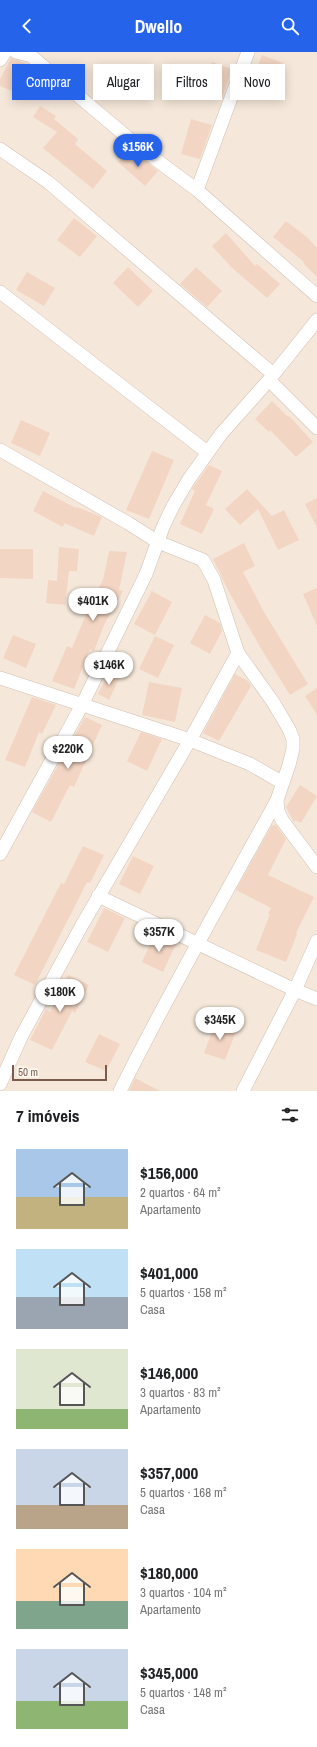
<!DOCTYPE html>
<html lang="pt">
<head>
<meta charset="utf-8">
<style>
	:root { --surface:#fff; --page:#f6f6f6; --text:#202124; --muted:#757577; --accent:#2563eb }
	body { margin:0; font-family:"Archivo Narrow",sans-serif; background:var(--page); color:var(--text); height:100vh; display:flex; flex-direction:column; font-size:15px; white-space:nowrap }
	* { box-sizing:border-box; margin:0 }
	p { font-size:13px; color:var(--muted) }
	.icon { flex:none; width:22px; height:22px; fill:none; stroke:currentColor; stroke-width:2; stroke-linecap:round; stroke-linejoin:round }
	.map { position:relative; height:1039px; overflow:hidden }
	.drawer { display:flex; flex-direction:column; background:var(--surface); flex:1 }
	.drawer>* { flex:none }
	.banner { position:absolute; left:12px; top:12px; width:293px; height:36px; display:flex; gap:8px }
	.scale { position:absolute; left:12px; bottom:10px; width:95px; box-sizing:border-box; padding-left:4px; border:2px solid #7a5c4d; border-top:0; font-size:11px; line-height:14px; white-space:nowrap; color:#7a5c4d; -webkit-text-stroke:3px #fffaf3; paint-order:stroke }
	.price { position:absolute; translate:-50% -34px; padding:0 9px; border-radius:14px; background:#fff; color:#222; font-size:13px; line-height:26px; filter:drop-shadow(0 1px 2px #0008) }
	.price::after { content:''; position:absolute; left:50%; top:24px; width:12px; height:9px; margin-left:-6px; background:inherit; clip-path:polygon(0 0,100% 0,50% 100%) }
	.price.on { background:var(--accent); color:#fff }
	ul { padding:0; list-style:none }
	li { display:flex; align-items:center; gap:12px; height:100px; padding:0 16px }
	li span { display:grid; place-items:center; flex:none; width:112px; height:80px; border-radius:0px; color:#555 }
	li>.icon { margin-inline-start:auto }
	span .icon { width:48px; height:48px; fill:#fffc; stroke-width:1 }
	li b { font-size:17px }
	h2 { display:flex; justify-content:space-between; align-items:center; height:48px; padding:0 16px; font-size:17px }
	.tag { padding:0 14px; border-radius:0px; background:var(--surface); box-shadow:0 2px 10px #0003; font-size:14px; line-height:36px }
	.tag.on { background:var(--accent); color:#fff }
	header { display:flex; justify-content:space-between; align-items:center; height:52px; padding:0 16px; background:var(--accent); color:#fff; font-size:18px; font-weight:700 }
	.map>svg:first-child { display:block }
</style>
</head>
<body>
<header><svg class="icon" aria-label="back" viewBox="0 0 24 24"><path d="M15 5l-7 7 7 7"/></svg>Dwello<svg class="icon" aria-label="search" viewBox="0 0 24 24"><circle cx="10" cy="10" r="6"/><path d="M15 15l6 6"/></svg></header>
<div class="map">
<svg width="317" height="1039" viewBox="0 0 317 1039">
	<rect width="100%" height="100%" fill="#fdf6ec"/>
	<path fill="#f5e8da" d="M0,0h317v1039h-317z"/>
	<path fill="#f3d5c3" d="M262,3l21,8 -13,34 -21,-8z
		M11,6l18,7 -12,28 -17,-7v-7z
		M212,10l20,7 -11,32 -20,-7z
		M40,54l16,10 -2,3 24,20 -3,5 32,27 -14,18 -50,-41 14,-16 -24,-15z
		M191,67l21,6 -12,34 -19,-5z
		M130,98l28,21 -13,15 -27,-24z
		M74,166l23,18 -17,21 -23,-17z
		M286,169l22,17 9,10v29l-14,-14 1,-1 -31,-25z
		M226,181l29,33 2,-2 23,20 -13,14 -36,-31 -19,-21z
		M128,215l25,24 -15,16 -25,-24z
		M196,215l26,24 -15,16 -27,-23z
		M27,220l28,16 -11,18 -28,-16z
		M272,349l16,16 1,-1 24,26 -17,15 -26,-27 -1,2 -14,-13z
		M21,368l29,13 -10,23 -29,-13z
		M152,399l22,9 -25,59 -23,-9z
		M209,413l13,6 -16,34 8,4 -12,25 -22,-10 15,-33 -3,-2z
		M247,437l25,27 12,-6 15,30 -21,10 -20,-41 -18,16 -15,-16z
		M43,439l33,17 1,-1 25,10 -8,19 -30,-13 -1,4 -30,-16z
		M317,446v30l-12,-24z
		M244,491l11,23 -12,6 21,40 44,72 -18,11 -30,-48 -31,-55 -16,-33z
		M59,495l20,2 -2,22h-8l-4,34 -19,-2 2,-23 9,1z
		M0,497h33v30l-33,-1z
		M109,499l18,1 -8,38 4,1 -19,34 -10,26 -4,-2 -16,40 -22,-8 15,-35 5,2 15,-36h-1l17,-32z
		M317,536v38l-14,-32z
		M152,539l20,11 -17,33 -21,-11z
		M205,563l15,8 2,8 -12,23 -20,-11z
		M13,583l23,9 -10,24 -23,-10z
		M155,584l19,9 -16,33 -19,-9z
		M109,620l11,5 -11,23 -11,-6z
		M235,622l13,7 3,5 -32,55 -16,-8z
		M149,630l33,6 -7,34 -33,-7z
		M317,636v27l-12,-19z
		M32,645l24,8 -14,29 -3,-2 -14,35 -20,-7z
		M85,665l17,8 -28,62 -4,-2 -19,37 -19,-10z
		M141,680l21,7 -15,32 -20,-10z
		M300,733l17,11 -16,27 -6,-3 -1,2 -8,-15z
		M275,772l11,15 -18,36 46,22 -18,36 1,1 -11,28 -30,-12 14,-36 -2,-1 3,-5 -35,-18 36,-65 2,1z
		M83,794l21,9 -14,28 -3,-1 -52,103 -21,-10 47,-92 3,1z
		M133,804l21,10 -14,28 -21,-10z
		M104,856l21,10 -17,34 -21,-10z
		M155,882l21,10 -13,28 -21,-10z
		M68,923l21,10 -14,28 -3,-2 -20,39 -22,-10 16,-31 4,3z
		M216,969l21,8 -12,31 -21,-7z
		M99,982l21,10 -14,27 -21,-9z
		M135,1026l25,13h-31z"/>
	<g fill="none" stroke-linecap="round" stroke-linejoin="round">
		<defs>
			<path id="minor" d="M16,0l15,4 108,91 58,43 120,106
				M0,8l5,-8
				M0,97l48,33 225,192
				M197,138l51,-138
				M0,240l207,160
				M269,328l48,48
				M0,398l128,73 30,19 45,18 11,20 24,73 35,49 16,27 4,10v10l-4,16 -12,35 1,11 4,9 35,47
				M0,626l190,62 60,24 33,19
				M0,802l82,-149 64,-131 17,-47 10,-21 16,-27 32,-45 48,-54 48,-60
				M98,844l197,94 22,9
				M0,1032l21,-47 61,-112 108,-185 48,-87
				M120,1039c49,-99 104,-194 157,-291
				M243,1039l52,-101 22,-49"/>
		</defs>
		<use href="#minor" stroke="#d1beb0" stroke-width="14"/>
		<use href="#minor" stroke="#fff" stroke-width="13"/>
	</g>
</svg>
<div class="scale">50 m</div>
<b class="price on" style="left:138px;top:116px">$156K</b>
<b class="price" style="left:93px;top:570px">$401K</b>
<b class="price" style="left:109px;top:634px">$146K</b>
<b class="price" style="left:68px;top:718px">$220K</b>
<b class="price" style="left:159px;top:901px">$357K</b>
<b class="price" style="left:60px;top:961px">$180K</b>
<b class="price" style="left:220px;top:989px">$345K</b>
<div class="banner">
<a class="tag on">Comprar</a>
<a class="tag">Alugar</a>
<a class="tag">Filtros</a>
<a class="tag">Novo</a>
</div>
</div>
<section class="drawer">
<h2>7 imóveis<svg class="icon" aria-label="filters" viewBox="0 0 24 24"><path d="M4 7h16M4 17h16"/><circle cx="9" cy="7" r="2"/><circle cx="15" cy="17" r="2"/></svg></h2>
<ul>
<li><span style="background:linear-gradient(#a9c7e8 60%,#c2b280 0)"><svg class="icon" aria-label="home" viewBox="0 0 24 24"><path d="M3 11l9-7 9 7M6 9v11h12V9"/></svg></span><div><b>$156,000</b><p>2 quartos · 64 m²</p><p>Apartamento</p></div></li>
<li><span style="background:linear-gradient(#bfe0f5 60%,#9aa5b1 0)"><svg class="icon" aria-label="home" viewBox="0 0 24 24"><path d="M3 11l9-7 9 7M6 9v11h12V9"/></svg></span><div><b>$401,000</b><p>5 quartos · 158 m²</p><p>Casa</p></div></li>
<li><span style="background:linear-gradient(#dfe7d0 75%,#8fb573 0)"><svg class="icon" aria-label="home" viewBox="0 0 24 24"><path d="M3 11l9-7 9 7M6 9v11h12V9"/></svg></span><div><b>$146,000</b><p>3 quartos · 83 m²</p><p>Apartamento</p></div></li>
<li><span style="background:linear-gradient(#c9d6e8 70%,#b9a48a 0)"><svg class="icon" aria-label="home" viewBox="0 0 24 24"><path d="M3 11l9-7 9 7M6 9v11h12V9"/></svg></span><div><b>$357,000</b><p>5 quartos · 168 m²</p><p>Casa</p></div></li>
<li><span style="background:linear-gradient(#ffd9b3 65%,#7fa58c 0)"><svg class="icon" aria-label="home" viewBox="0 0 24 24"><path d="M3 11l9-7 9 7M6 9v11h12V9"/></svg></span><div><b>$180,000</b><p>3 quartos · 104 m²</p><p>Apartamento</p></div></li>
<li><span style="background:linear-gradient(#c9d6e8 65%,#8fb573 0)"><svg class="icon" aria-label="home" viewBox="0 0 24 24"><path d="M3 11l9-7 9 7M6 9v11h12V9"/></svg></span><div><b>$345,000</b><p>5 quartos · 148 m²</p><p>Casa</p></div></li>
</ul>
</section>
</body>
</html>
